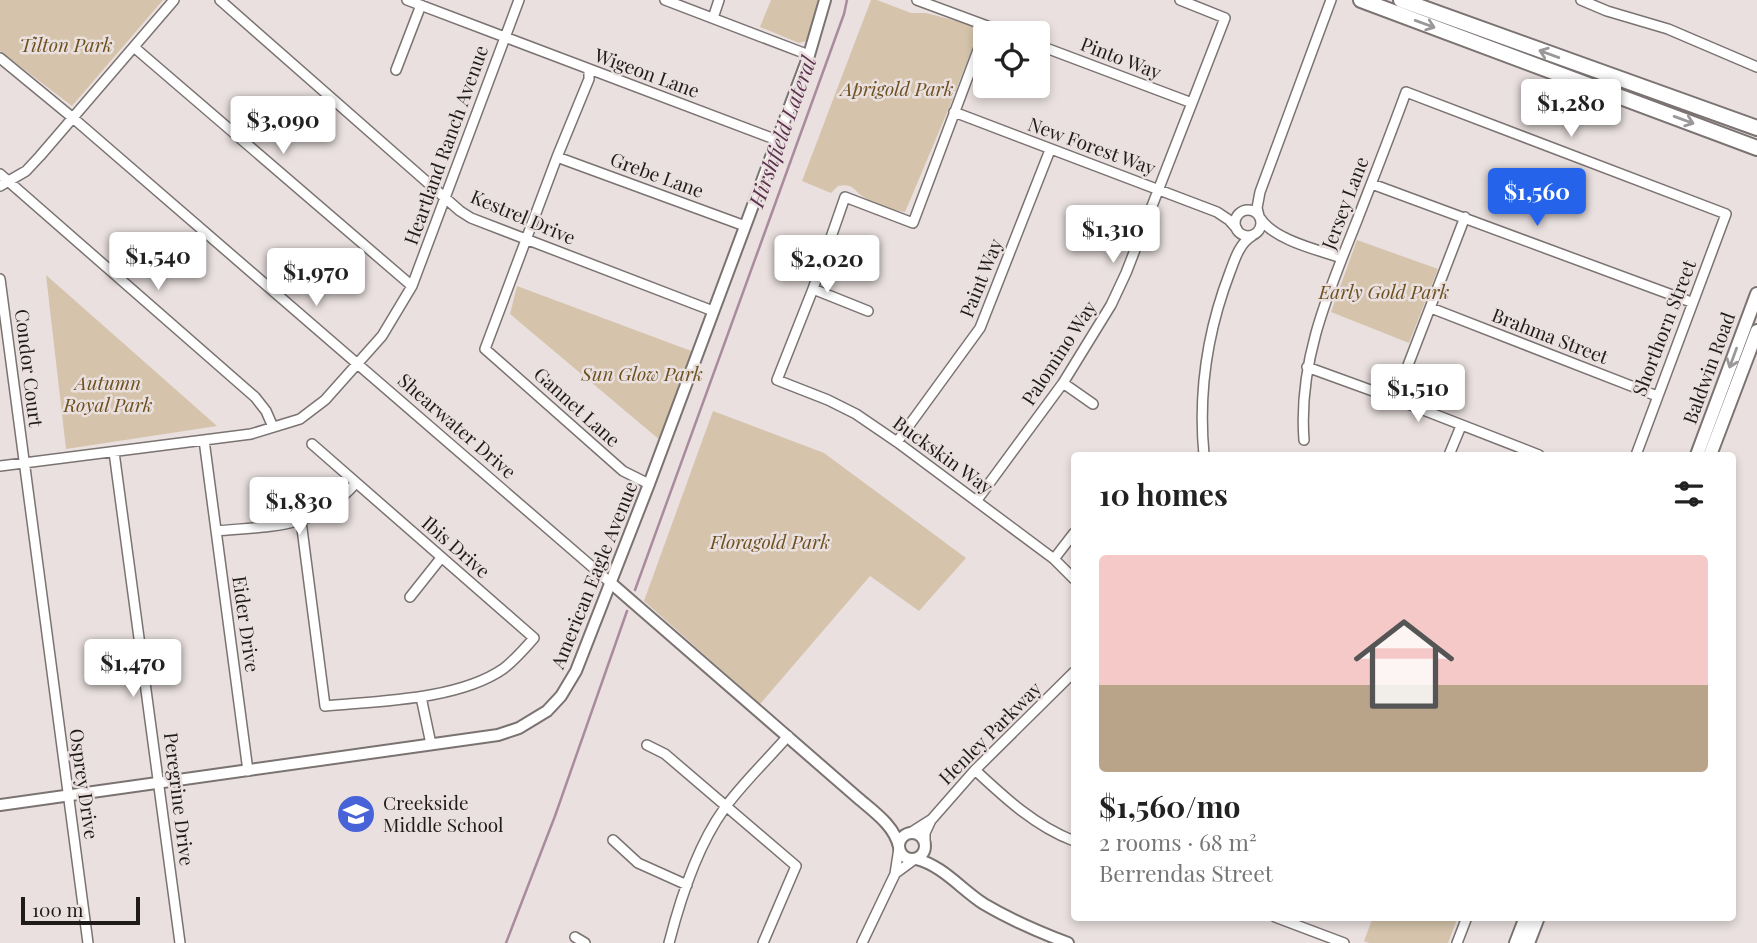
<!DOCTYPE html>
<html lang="en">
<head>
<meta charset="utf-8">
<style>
	:root { --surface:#fff; --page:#f6f6f6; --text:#222; --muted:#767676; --accent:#2563eb }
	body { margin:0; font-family:"Playfair Display",serif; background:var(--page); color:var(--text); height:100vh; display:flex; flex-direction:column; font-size:26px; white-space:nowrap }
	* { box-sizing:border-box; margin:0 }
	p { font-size:23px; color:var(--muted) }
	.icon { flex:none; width:38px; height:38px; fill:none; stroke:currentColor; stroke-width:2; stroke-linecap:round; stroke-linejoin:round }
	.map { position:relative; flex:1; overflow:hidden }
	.sheet { position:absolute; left:1071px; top:452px; width:665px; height:469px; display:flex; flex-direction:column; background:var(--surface); border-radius:7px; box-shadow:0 4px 10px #0003 }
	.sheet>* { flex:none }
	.fabs { position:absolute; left:973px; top:21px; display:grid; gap:14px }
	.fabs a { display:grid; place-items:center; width:77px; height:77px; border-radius:7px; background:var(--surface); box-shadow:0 4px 10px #0003; font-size:35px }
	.scale { position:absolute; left:21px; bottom:18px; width:119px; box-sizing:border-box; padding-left:7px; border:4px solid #1e1b1a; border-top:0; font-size:19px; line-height:24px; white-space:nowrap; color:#1e1b1a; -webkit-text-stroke:5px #e9e0df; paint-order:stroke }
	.price { position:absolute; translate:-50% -60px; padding:0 16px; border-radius:7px; background:#fff; color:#222; font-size:23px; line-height:46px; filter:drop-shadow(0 2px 4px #0008) }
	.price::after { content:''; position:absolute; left:50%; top:42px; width:21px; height:16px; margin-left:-10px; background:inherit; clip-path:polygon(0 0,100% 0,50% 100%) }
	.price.on { background:var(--accent); color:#fff }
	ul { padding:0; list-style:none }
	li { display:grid; align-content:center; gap:14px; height:371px; padding:0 28px }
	li span { display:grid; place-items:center; height:217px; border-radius:7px; color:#555 }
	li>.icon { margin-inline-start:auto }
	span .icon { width:126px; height:126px; fill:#fffc; stroke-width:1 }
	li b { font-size:30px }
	h2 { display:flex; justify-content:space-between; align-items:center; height:84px; padding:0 28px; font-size:30px }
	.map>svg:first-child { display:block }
</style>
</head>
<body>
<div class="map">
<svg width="1757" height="943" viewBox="0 0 1757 943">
	<rect width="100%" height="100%" fill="#e9e0df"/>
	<path fill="#d5c4ab" d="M0,0h163l-91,106 -72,-55z
		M771,0h49l-10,40 -11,3 -39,-16z
		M871,0h6l34,13h15l46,12 5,4v7l-28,72 -44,104c-13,-2 -33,-9 -43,-16 -9,-7 -10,-13 -24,-10l-7,7 -29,-12z
		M1357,240l81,29 -29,74 -78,-31z
		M46,275l171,151 -151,23z
		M517,286l177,66 -33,89 -151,-127z
		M713,411l111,42 142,105 -47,53 -49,-35 -110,128 -116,-103z
		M1373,917h85l-10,26h-79l-5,-2z"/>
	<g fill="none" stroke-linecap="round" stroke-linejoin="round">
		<path stroke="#aa8b9e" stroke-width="2.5" d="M635,590l209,-576 3,-14
			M506,943l49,-127 72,-205"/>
		<defs>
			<path id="minor" d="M220,0l240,211 11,7 242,93
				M407,0l370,140
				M665,0l144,55
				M917,0l89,33
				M1581,0l26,11 61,18 89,38
				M713,18l6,-18
				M987,26l-74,197 -68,-26 -32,92 -36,91 51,20 28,14 41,28 157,117 20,20
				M1038,45l154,58
				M135,48l277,238
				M0,58l73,60 539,466
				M396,70l25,-65
				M589,71v8l-32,78 -72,192 138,122 26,13
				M954,112l263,100 12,8 8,9
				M557,157l188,69
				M0,174l255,223 11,14 7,16
				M1372,184l319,118
				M0,186l26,-15 14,-15 134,-156
				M1235 223a13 13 0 1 1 26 0a13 13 0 1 1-26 0Z
				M1259,216l-2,-8 3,-16 71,-192
				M1260,218c14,22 58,32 82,40
				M0,279l88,664
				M813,289l55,22
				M1431,308l226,88
				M1307,367l88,32 144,56
				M1063,383l30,21
				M1395,399l70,-182
				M204,440l44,331
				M1304,440c-6,-78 24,-147 52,-217 17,-44 34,-87 50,-131l320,122 -90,241
				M897,442l83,-114 70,-178
				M114,452l66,491
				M1204,455c-6,-63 3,-123 26,-183 5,-13 9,-28 22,-36
				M1449,455l12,-29
				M0,466l251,-32 49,-15 25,-19 57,-64 30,-50 107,-286
				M977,500l86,-117 48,-78 15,-32 99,-255 -45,-18
				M301,521l24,185c53,-5 133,-6 178,-37 12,-9 21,-20 31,-31l-222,-194
				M216,531c56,-5 99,-2 139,-47
				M1054,559l20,-26
				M410,597l31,-39
				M421,697l10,47
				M647,745l18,9 131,112 -33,77
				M975,770c30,28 60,56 99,71
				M910,833l22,-14 43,-49 99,-98
				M613,840l25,23 49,22
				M925,843v-10l6,-13
				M896,873l19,-14
				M1275,917l69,26
				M575,937l10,6
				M669,943c11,-43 29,-98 55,-134 16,-23 44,-50 64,-73
				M862,943l33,-69 4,-26
				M1457,943l10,-26"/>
			<path id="tertiary" d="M612,584l246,214c15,13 37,28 41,49
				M0,805l498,-70 21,-7 28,-17 14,-15 15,-25 73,-187 160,-429 16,-55
				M899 846a13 13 0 1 1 26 0a13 13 0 1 1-26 0Z
				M916,859c26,6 46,31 68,45 27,16 55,28 84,39"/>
			<path id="secondary" d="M1697,455l60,-161
				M1710,455l47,-124
				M1516,943l10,-26
				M1528,943l10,-26"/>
			<path id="primary" d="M1361,0l396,148
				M1401,0l356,128"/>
		</defs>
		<use href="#minor" stroke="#7a7372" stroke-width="12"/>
		<use href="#tertiary" stroke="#7a7372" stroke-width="14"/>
		<use href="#secondary" stroke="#7a7372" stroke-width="16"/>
		<use href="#primary" stroke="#7a7372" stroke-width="18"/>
		<use href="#minor" stroke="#fff" stroke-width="9"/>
		<use href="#tertiary" stroke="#fff" stroke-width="10"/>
		<use href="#secondary" stroke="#fff" stroke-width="12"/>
		<use href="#primary" stroke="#fff" stroke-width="14"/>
	</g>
	<defs><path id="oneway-shaft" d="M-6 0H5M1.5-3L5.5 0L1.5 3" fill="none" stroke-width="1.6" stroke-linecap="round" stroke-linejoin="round" transform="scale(1.75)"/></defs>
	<g stroke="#9a9898">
		<use href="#oneway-shaft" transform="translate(1425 24) rotate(20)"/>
		<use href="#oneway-shaft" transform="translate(1549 54) rotate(-160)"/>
		<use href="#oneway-shaft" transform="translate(1684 120) rotate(20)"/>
		<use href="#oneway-shaft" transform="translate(1733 358) rotate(110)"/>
	</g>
	<defs>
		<symbol id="school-disc" viewBox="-11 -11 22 22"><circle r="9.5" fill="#4763d7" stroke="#e9e0df"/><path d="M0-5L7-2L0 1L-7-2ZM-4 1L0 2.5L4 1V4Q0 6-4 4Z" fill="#fff"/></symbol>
	</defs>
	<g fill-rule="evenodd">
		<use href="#school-disc" x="334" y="792" width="44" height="44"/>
	</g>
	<g text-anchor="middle" stroke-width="5" stroke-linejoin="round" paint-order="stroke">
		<g font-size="19" font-style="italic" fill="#6e5120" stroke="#e9e0df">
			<text x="66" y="52">Tilton Park</text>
			<text x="897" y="96">Aprigold Park</text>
			<text x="1384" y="299">Early Gold Park</text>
			<text x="642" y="381">Sun Glow Park</text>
			<text x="108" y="390">Autumn<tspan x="108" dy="22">Royal Park</tspan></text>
			<text x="770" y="549">Floragold Park</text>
		</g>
		<g font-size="19" fill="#1e1b1a" stroke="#e9e0df">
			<text transform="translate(1121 58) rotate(21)" y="7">Pinto Way</text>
			<text transform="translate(647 73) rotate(20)" y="7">Wigeon Lane</text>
			<text transform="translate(446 145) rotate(-70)" y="7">Heartland Ranch Avenue</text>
			<text transform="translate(1092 146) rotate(20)" y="7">New Forest Way</text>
			<text transform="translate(657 175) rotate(20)" y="7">Grebe Lane</text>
			<text transform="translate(1345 203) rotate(-69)" y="7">Jersey Lane</text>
			<text transform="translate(523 217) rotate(23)" y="7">Kestrel Drive</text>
			<text transform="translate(981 278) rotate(-68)" y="7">Paint Way</text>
			<text transform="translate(1664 328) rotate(-69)" y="7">Shorthorn Street</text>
			<text transform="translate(1550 336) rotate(21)" y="7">Brahma Street</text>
			<text transform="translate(1059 353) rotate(-57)" y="7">Palomino Way</text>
			<text transform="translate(29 368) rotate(83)" y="7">Condor Court</text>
			<text transform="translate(1709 368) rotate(-70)" y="7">Baldwin Road</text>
			<text transform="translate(577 407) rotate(42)" y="7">Gannet Lane</text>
			<text transform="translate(457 426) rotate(41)" y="7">Shearwater Drive</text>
			<text transform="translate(943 455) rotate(36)" y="7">Buckskin Way</text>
			<text transform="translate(456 547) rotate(41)" y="7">Ibis Drive</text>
			<text transform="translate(594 575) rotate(-68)" y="7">American Eagle Avenue</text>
			<text transform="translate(246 624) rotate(82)" y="7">Eider Drive</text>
			<text transform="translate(990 733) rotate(-45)" y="7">Henley Parkway</text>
			<text transform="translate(84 784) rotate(82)" y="7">Osprey Drive</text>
			<text transform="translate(179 799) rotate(83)" y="7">Peregrine Drive</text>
		</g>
		<g font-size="19" fill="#1e1b1a" stroke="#e9e0df" text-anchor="start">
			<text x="383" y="810">Creekside<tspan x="383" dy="22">Middle School</tspan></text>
		</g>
		<g font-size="21" font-style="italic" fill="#5e324f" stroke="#e9e0df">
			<text transform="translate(783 132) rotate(-70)" y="7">Hirshfield Lateral</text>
		</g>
	</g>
</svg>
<div class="fabs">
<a><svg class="icon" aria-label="locate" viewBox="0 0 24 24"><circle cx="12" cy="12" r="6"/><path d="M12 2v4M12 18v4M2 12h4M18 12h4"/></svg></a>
</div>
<div class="scale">100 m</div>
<b class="price" style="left:1571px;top:139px">$1,280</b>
<b class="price" style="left:283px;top:156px">$3,090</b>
<b class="price on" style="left:1537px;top:228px">$1,560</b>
<b class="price" style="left:1113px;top:265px">$1,310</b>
<b class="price" style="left:158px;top:292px">$1,540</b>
<b class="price" style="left:827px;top:295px">$2,020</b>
<b class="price" style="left:316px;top:308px">$1,970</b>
<b class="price" style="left:1418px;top:424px">$1,510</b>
<b class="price" style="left:299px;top:537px">$1,830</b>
<b class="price" style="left:133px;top:699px">$1,470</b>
<section class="sheet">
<h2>10 homes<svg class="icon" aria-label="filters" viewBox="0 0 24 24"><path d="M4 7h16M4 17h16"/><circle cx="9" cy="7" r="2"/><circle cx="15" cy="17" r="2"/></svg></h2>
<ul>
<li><span style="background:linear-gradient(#f6c9c9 60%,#b9a48a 0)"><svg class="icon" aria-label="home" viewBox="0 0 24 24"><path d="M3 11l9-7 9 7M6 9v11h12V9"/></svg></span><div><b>$1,560/mo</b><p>2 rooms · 68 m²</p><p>Berrendas Street</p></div></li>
</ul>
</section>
</div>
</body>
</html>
